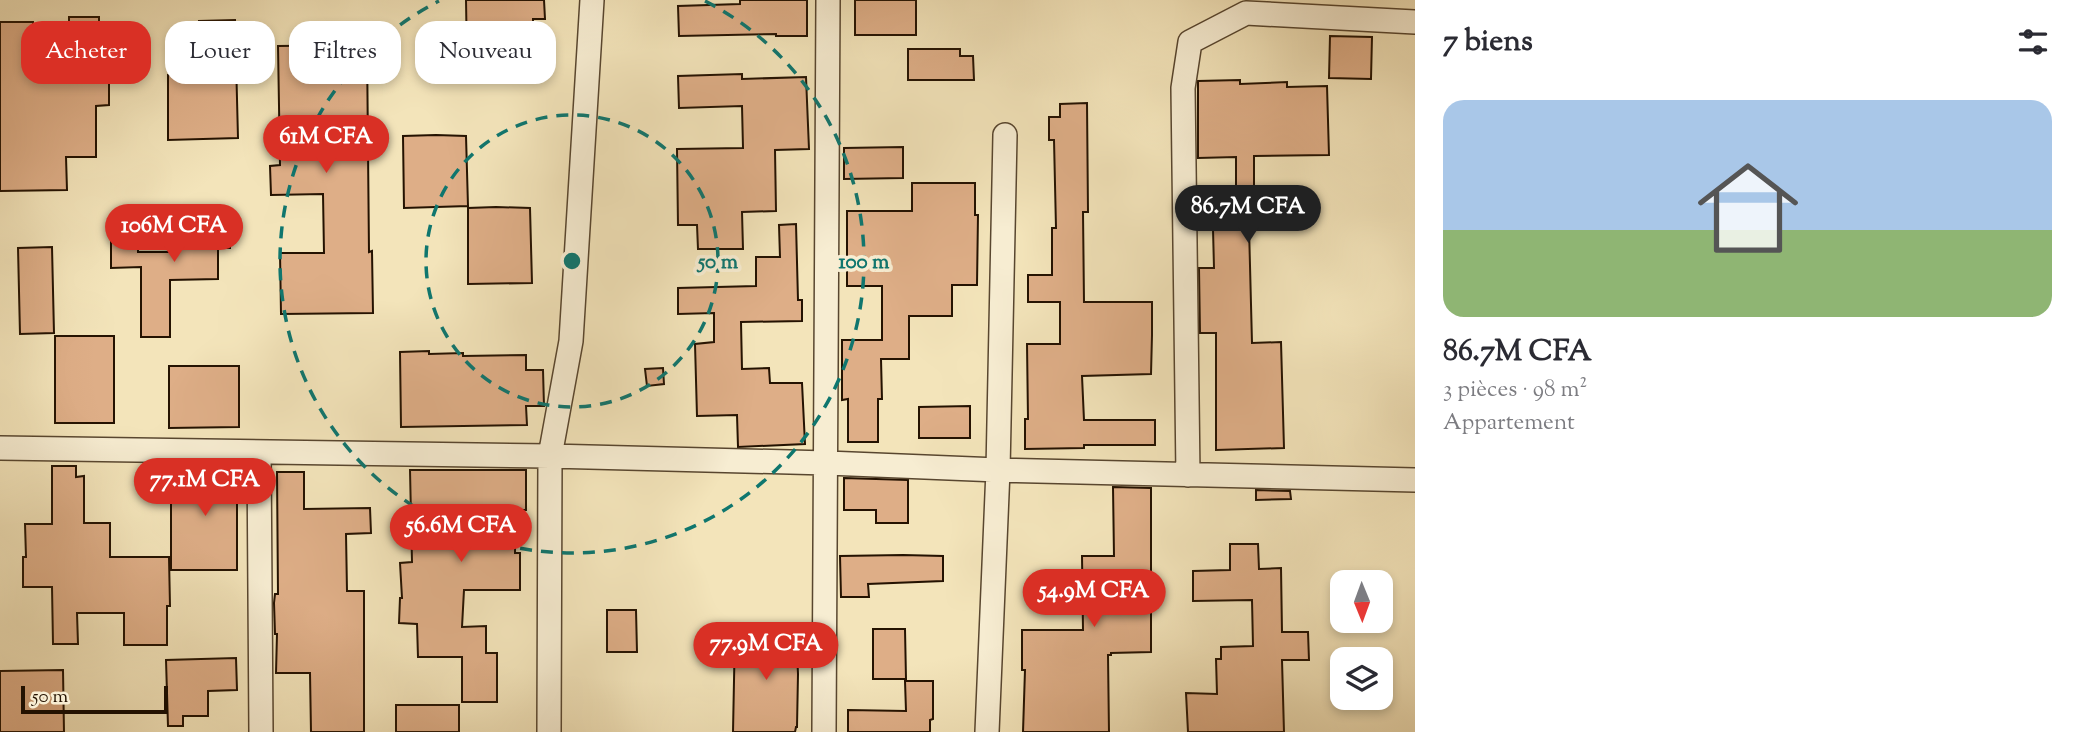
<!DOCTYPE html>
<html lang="fr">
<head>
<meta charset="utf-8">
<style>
	:root { --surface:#fff; --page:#f7f7f7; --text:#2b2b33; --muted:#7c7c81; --line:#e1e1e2; --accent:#d93025 }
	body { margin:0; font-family:"Sorts Mill Goudy",serif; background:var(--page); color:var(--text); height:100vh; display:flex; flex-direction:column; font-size:26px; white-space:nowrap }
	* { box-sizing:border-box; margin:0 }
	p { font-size:23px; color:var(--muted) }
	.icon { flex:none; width:38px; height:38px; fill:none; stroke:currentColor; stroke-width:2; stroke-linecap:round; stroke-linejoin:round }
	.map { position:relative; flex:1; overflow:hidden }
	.details { display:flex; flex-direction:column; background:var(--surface); width:665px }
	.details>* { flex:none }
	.banner { position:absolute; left:21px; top:21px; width:665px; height:63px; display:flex; gap:14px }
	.needle { width:46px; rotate:179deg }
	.tools { position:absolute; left:1330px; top:570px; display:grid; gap:14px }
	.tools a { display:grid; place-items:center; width:63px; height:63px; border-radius:14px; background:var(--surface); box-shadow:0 4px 10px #0003; font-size:35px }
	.scale { position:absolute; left:21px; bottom:18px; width:147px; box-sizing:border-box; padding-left:7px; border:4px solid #241201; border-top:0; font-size:19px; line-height:24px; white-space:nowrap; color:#241201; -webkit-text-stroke:5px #f7edd2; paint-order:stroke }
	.price { position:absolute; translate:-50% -60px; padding:0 16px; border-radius:24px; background:var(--accent); color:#fff; font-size:23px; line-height:46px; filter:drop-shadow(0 2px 4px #0008) }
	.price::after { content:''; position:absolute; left:50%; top:42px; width:21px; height:16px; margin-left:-10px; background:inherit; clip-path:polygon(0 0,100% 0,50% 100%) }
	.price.current { background:#222; color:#fff }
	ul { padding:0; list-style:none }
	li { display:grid; align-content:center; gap:14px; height:371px; padding:0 28px }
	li+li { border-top:2px solid var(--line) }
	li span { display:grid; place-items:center; height:217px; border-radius:21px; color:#555 }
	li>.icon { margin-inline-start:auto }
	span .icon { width:126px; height:126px; fill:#fffc; stroke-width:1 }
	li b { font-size:30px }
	h2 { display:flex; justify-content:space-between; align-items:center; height:84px; padding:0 28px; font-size:30px }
	.chip { padding:0 24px; border-radius:21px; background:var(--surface); box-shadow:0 4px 10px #0003; font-size:24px; line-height:63px }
	.chip.current { background:var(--accent); color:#fff }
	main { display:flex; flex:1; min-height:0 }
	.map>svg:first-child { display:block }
</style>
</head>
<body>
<main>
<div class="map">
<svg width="1415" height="732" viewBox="0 0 1415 732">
	<rect width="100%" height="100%" fill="#f3e4ba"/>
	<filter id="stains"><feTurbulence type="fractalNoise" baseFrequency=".00286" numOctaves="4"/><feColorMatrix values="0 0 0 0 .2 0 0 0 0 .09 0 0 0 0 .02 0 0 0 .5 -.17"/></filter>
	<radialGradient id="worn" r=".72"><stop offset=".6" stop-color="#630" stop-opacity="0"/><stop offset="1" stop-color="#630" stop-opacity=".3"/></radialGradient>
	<path fill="#deae87" stroke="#241201" stroke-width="2" d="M466,0h78l1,19h-12v43h-31v-2l-35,1z
		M740,0h67v36h-31v-2l-97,2 -1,-30 62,-2z
		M855,0h61v35h-61z
		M69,17h30v18h41l1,38 -32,1v31l-13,1v51h-30l1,33 -67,1v-169h33v9h36z
		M235,20l3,118 -70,2v-65h32l-1,-54z
		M1330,36l42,1 -1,42 -42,-1z
		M367,45l2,207 3,-1 1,62 -92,1 -1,-61h44l-1,-59 -52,1 -1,-29 10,-1 -2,-119z
		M908,49h52v7h13l1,24h-66z
		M742,74v5l64,-2 3,72 -34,1 1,61 -34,1 1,37h-45l-1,-24h-19l-1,-76 66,-1 -1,-42 -63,2 -1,-32z
		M1240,80v4l47,-2v5l40,-1 2,69 -75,1v71h-5l3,116 29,-1 3,106 -68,2v-117h-16l-1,-65h15l-1,-39h-14l-1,-29 38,-2v-41l-38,1v-77z
		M1087,103l1,109h-5l1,90h68v33l-1,39 -69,2 2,44h71v25h-71v3l-59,1v-30h3l-1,-75h33v-42h-32v-27h24v-47h4l-2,-88h-5v-23h11v-13z
		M436,135l30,1 2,70 -64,2 -1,-72z
		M903,147v31l-59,1v-31z
		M912,183h63v32h3l-1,70h-25v31h-43v43h-28l1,40h-4v43h-30v-43l-6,1v-60h40v-54h-35v-75h65z
		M496,207l34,1 2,75 -64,1v-76z
		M171,213l60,2 -1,33h-12v31l-48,1v57h-29v-70l-30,1v-26l27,-1v11h32z
		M796,224l2,76h4v21l-61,1 1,47 27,-1 1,15h32l3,61 -67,3 -1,-32 -40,1 -2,-72 19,-2v-29l-36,1v-26l78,-2v-29h24l-1,-32z
		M52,247l2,86 -34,1 -2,-86z
		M55,336h59v87h-59z
		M429,351v3l34,-1v3l63,-1v15h17l1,36h-18l1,19 -126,2 -1,-75z
		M169,366h70v61l-70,1z
		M663,368l1,16 -17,2 -2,-17z
		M970,406v32h-51v-31z
		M176,465h61v105h-66v-67h5z
		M52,466h24v11l8,-1v47h26v34h59l1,49h-3v39h-43v-32h-47l1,31h-25l-1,-57h-29v-30h3l-1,-33h27z
		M410,470h116v40h-11v43h5v37h-56l-2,37 24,-1v27h11v49h-35v-45h-44l-1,-33 -18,-1 1,-25h2l-2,-35 12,-1z
		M277,472h27v37l66,-1 1,25 -25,1 1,57h17v141h-53l-1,-59h-34l1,-39h-2l-1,-31 1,-9h3z
		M844,478l64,2v43h-32v-13h-32z
		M1113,487l38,1v164l-40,1v2h-3l1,77h-86l2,-62h-3v-40h61l-1,-74h32z
		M1256,490l34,1 1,8 -35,1z
		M1230,544h28l1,25 22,-1 1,64h26l1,28h-27l2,72h-96l-2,-39 31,1 -1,-35h5v-12l32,-1 -1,-46 -59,1v-30l37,-1z
		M903,555l40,1v25l-75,3 1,13h-28l-1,-41z
		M607,610h29l1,42h-30z
		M873,629h32l1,50h-33z
		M735,630l61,1 2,43 -1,53h-1l-1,5h-62z
		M236,658l1,32 -29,1v25h-25v10h-15l-2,-66z
		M63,670l1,62h-64v-61z
		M905,681h28v38l-3,1v12h-82v-22l58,1z
		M396,705h63v27h-63z"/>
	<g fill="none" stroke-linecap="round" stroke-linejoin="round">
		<defs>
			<path id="street" d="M0,448l550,8 277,7 171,7 417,10
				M259,453l2,279
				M1188,475l-5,-387 7,-46 56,-29 169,9
				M549,732l1,-276 21,-115 21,-341
				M824,732l4,-732
				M987,732l11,-262 7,-335"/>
		</defs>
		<use href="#street" stroke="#58462f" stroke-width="26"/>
		<use href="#street" stroke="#f7edd2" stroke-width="23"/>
	</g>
	<g fill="none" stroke="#0f766e" stroke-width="3.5" stroke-dasharray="12 9">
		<circle cx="572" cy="261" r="146"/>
		<path d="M705 1A292 292 0 1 1 439 1"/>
	</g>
	<circle cx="572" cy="261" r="10" fill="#0f766e" stroke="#f7edd2" stroke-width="3.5"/>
	<g font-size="21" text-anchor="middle" font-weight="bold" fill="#0f766e" stroke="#f7edd2" stroke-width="7" stroke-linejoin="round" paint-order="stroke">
		<text x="718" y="268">50 m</text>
		<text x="864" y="268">100 m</text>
	</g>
	<rect width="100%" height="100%" filter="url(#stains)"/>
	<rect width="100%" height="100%" fill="url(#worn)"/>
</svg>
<div class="tools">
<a><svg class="needle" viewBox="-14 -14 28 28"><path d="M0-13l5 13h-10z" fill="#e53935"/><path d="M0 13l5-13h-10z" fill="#7c7c81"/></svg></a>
<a><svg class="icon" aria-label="layers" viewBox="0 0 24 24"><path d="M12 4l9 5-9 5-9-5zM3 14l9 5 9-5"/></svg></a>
</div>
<div class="scale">50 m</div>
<b class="price" style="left:326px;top:175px">61M CFA</b>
<b class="price current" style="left:1248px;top:245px">86.7M CFA</b>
<b class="price" style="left:174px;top:264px">106M CFA</b>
<b class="price" style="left:205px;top:518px">77.1M CFA</b>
<b class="price" style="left:461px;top:564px">56.6M CFA</b>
<b class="price" style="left:1094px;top:629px">54.9M CFA</b>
<b class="price" style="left:766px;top:682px">77.9M CFA</b>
<div class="banner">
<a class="chip current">Acheter</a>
<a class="chip">Louer</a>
<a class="chip">Filtres</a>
<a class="chip">Nouveau</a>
</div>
</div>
<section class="details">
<h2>7 biens<svg class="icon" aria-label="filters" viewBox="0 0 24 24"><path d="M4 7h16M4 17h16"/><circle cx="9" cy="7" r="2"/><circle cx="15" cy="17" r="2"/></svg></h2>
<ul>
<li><span style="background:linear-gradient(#a9c7e8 60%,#8fb573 0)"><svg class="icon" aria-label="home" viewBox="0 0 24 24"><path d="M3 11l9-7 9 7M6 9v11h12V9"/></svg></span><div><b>86.7M CFA</b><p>3 pièces · 98 m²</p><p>Appartement</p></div></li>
</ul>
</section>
</main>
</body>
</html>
